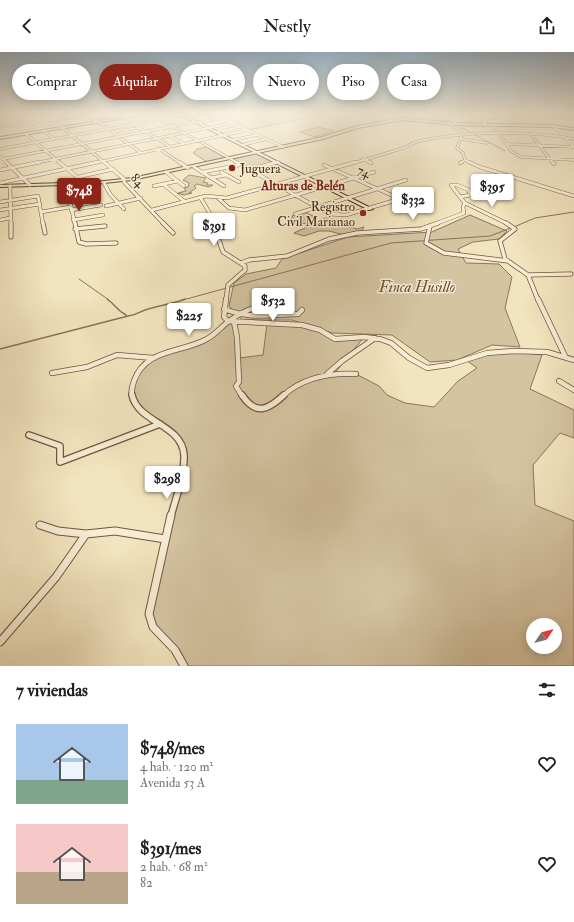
<!DOCTYPE html>
<html lang="es">
<head>
<meta charset="utf-8">
<style>
	:root { --surface:#fff; --page:#f2f2f2; --text:#202124; --muted:#757577; --accent:#8f2418 }
	body { margin:0; font-family:"IM FELL Double Pica",serif; background:var(--page); color:var(--text); height:100vh; display:flex; flex-direction:column; font-size:15px; white-space:nowrap }
	* { box-sizing:border-box; margin:0 }
	p { font-size:13px; color:var(--muted) }
	.icon { flex:none; width:22px; height:22px; fill:none; stroke:currentColor; stroke-width:2; stroke-linecap:round; stroke-linejoin:round }
	.map { position:relative; height:614px; overflow:hidden }
	.drawer { display:flex; flex-direction:column; background:var(--surface); flex:1 }
	.drawer>* { flex:none }
	.guide { position:absolute; left:12px; top:12px; width:550px; height:36px; display:flex; gap:8px }
	.needle { width:26px; rotate:55deg }
	.fabs { position:absolute; left:526px; top:566px; display:grid; gap:8px }
	.fabs a { display:grid; place-items:center; width:36px; height:36px; border-radius:50%; background:var(--surface); box-shadow:0 2px 10px #0003; font-size:20px }
	.price { position:absolute; translate:-50% -34px; padding:0 9px; border-radius:4px; background:#fff; color:#222; font-size:13px; line-height:26px; filter:drop-shadow(0 1px 2px #0008) }
	.price::after { content:''; position:absolute; left:50%; top:24px; width:12px; height:9px; margin-left:-6px; background:inherit; clip-path:polygon(0 0,100% 0,50% 100%) }
	.price.current { background:var(--accent); color:#fff }
	ul { padding:0; list-style:none }
	li { display:flex; align-items:center; gap:12px; height:100px; padding:0 16px }
	li span { display:grid; place-items:center; flex:none; width:112px; height:80px; border-radius:0px; color:#555 }
	li>.icon { margin-inline-start:auto }
	span .icon { width:48px; height:48px; fill:#fffc; stroke-width:1 }
	li b { font-size:17px }
	h2 { display:flex; justify-content:space-between; align-items:center; height:48px; padding:0 16px; font-size:17px }
	.chip { padding:0 14px; border-radius:18px; background:var(--surface); box-shadow:0 2px 10px #0003; font-size:14px; line-height:36px }
	.chip.current { background:var(--accent); color:#fff }
	header { display:flex; justify-content:space-between; align-items:center; height:52px; padding:0 16px; background:var(--surface); font-size:18px; font-weight:600 }
	.map>svg:first-child { display:block }
</style>
</head>
<body>
<header><svg class="icon" aria-label="back" viewBox="0 0 24 24"><path d="M15 5l-7 7 7 7"/></svg>Nestly<svg class="icon" aria-label="share" viewBox="0 0 24 24"><path d="M12 15V3M7 8l5-5 5 5M5 13v7h14v-7"/></svg></header>
<div class="map">
<svg width="574" height="614" viewBox="0 0 574 614">
	<rect width="100%" height="100%" fill="#f2e4be"/>
	<filter id="stains"><feTurbulence type="fractalNoise" baseFrequency=".005" numOctaves="4"/><feColorMatrix values="0 0 0 0 .2 0 0 0 0 .09 0 0 0 0 .02 0 0 0 .5 -.17"/></filter>
	<radialGradient id="worn" r=".72"><stop offset=".6" stop-color="#630" stop-opacity="0"/><stop offset="1" stop-color="#630" stop-opacity=".3"/></radialGradient>
	<path fill="#d5c4a1" stroke="#8e765a" fill-rule="evenodd" d="M215,62h73l12,5 -51,11z
		M319,75l15,4 -19,6 -15,-5z
		M206,95l19,11 -18,4 -14,-9 4,-4z
		M257,101l19,9 -28,7 -17,-10z
		M189,123l17,3 -3,4 5,1 -1,2h6l-4,2 -12,-3 -3,2 2,2 -7,5h3l-8,2 -6,-2 8,-2 -2,-3 4,-1 1,-4 -6,-3z
		M304,160l9,4 1,5 4,2 7,-5 13,2 -1,1h-13c11,5 20,3 33,8l7,-2 -3,5 -16,3 -16,-4h-10l-15,5 -10,-3 15,-7 -1,-2 -13,-1 -4,-3 2,-5z
		M470,163l37,16 -8,8 -26,3 -15,7 8,14 33,1 13,13 -7,31 15,39 -28,-2 -35,15 -27,2 -38,-27 -60,-2 -40,-13h-50l-13,-14 5,-23 12,-9 30,-6 6,-9 66,-22 84,-5z
		M228,269l6,1 5,36 24,-3 4,-31h26l27,6 15,9 29,-2 -30,37h22l23,12 8,9 18,8 29,4 24,-26 19,-13 -11,-8c28,-9 47,-9 76,-5l-12,34 44,21v28l-14,-5 -27,32 2,40 39,16v145h-390l-36,-49 29,-117 8,-50 -11,-15 -43,-35 4,-25 19,-17 49,-16zM533,573h22v22h-22z"/>
	<g fill="none" stroke-linecap="round" stroke-linejoin="round">
		<path stroke="#8b7257" stroke-width="1" d="M419,62l31,8
			M455,72l50,27
			M514,175l21,-9 39,-6
			M79,227l30,21
			M183,248l208,-57 99,-7 21,-8"/>
		<path stroke="#8b7257" stroke-width="1.5" d="M107,247c9,6 9,11 19,16
			M0,297l128,-33c10,-1 12,-5 20,-7 12,-4 25,-5 37,-10"/>
		<defs>
			<path id="street-far5" d="M46,62l59,49
				M214,62l69,33
				M405,62v5
				M152,63l86,48
				M152,63l11,-1
				M485,64v2l26,1 -7,-5
				M508,64l66,2
				M526,65l9,4
				M124,66l45,28
				M189,66l23,-4
				M98,70l42,30
				M197,71l25,-5
				M449,71l11,8 1,5 -4,12 6,5 2,7 6,3
				M458,72l-7,-4v-6l34,3
				M494,74l17,25 10,6 53,3
				M0,75l52,-8 100,-5
				M555,75l19,20
				M21,77l36,-6
				M44,79l10,8
				M113,80l26,-4
				M216,80l24,-5
				M26,82l34,29
				M170,84l13,7
				M532,84l21,27
				M462,87l25,4
				M232,88l25,-5
				M507,92l67,3
				M242,93l25,-6
				M158,96l22,15
				M0,97l183,-34
				M0,104l7,7
				M3,107l192,-37
				M363,107l8,4
				M35,111l198,-40
				M94,111l154,-33
				M274,111l4,-1
				M353,111c15,-4 31,-9 47,-14 6,-1 10,-5 16,-7 44,-11 114,-12 158,-3
				M460,111l5,-3"/>
			<path id="street-far4" d="M6,110l24,23
				M59,110l25,21
				M104,110l20,17v3l40,42
				M179,110l9,6
				M236,110l93,52 17,1 84,-25
				M369,110l2,1
				M469,110l11,5 94,29
				M552,110l2,2
				M460,111l2,-1
				M324,113l94,42
				M194,115l30,19
				M0,118l40,-8
				M248,118l30,-8
				M166,120l18,14
				M203,120l36,-7
				M221,120l18,10
				M78,125l35,-8
				M211,126l15,-3
				M0,131l98,-21
				M104,131l6,11 14,15
				M66,132l9,40
				M163,132l21,17
				M451,133h6l12,5 1,5 -10,2z
				M10,134l1,38
				M154,134l24,-5
				M200,145l9,15 4,12
				M218,146l11,10 16,2 129,-38
				M68,149l30,-5
				M0,150l38,-6 5,28
				M465,151l43,21
				M106,154l35,-8
				M0,158l40,-6
				M71,158l30,-5
				M152,158l54,-14 21,2 129,-36
				M41,160l29,-5
				M295,162l111,-34
				M0,168l10,-2
				M73,168l30,-5
				M435,172l29,-11 -1,-6 2,-4 -5,-6"/>
			<path id="street-far3" d="M11,171v14
				M43,171l2,10
				M75,171l4,19 7,2 30,-1
				M163,171l10,10
				M213,171l10,29 22,14v4l-17,15 -2,15
				M506,171l9,6 -15,12 5,18 23,16 10,25
				M430,174l-4,17 18,10 64,8
				M75,177l30,-3
				M241,211l8,-3 38,-4 42,-17 28,-6 64,-4 17,-6
				M528,223l43,-1"/>
			<path id="street-far2" d="M226,247l-2,18 4,4 74,4 18,5 15,9 29,-2 16,2 11,4 18,15 18,10 22,-3 38,-12 28,-2 32,1 27,8
				M538,247l28,59
				M224,257c25,10 47,6 74,5l4,-4
				M234,270l3,15 2,45 -3,4 6,10
				M52,321l35,-6 30,-12 37,3
				M327,322l15,-13 33,-23
				M559,329l15,9
				M132,344c-1,-6 0,-9 2,-15 11,-32 46,-28 71,-41 9,-4 16,-13 24,-19 16,-12 35,-17 54,-21
				M283,344c20,-19 47,-23 73,-22"/>
			<path id="street-far1" d="M132,343c6,28 50,29 52,60 1,20 -8,42 -13,61
				M242,343c14,21 26,15 42,0
				M29,383l31,11v16l100,-38"/>
			<path id="street" d="M171,463l-22,99 4,13 22,23 9,16
				M40,473l18,6 28,3 29,-3 50,8
				M0,590l56,-65 30,-43"/>
			<path id="secondary" d="M84,62h4l12,8 -3,1z
				M178,62h4l191,95 -4,1z
				M485,65l2,1 -1,7 -2,1 -2,-1 1,-7z"/>
			<path id="primary" d="M141,62h8l-149,25v-2z
				M402,66l53,5 96,2 23,3v2l-23,-3 -96,-2 -53,-5 -44,8 -35,11 -191,41 -37,4 -95,3v-2l95,-3 37,-4 190,-41 35,-11z"/>
		</defs>
		<use href="#street-far5" stroke="#72563e" stroke-width="3"/>
		<use href="#street-far4" stroke="#72563e" stroke-width="4"/>
		<use href="#street-far3" stroke="#72563e" stroke-width="5"/>
		<use href="#street-far2" stroke="#72563e" stroke-width="6"/>
		<use href="#street-far1" stroke="#72563e" stroke-width="8"/>
		<use href="#street" stroke="#72563e" stroke-width="9"/>
		<use href="#secondary" stroke="#472714" stroke-width="2"/>
		<use href="#primary" stroke="#472714" stroke-width="2"/>
		<use href="#street-far5" stroke="#f7edd5" stroke-width="2"/>
		<use href="#street-far4" stroke="#f7edd5" stroke-width="3"/>
		<use href="#street-far3" stroke="#f7edd5" stroke-width="3.5"/>
		<use href="#street-far2" stroke="#f7edd5" stroke-width="4.5"/>
		<use href="#street-far1" stroke="#f7edd5" stroke-width="5.5"/>
		<use href="#street" stroke="#f7edd5" stroke-width="7"/>
		<use href="#secondary" fill="#f7edd5" fill-rule="evenodd"/>
		<use href="#primary" fill="#f2e4be" fill-rule="evenodd"/>
	</g>
	<linearGradient id="sky" x2="0" y2="1"><stop stop-color="#95aec0"/><stop offset="0.42" stop-color="#f9f3e2"/><stop offset="1" stop-color="#f9f3e2" stop-opacity="0"/></linearGradient>
	<rect width="574" height="148" fill="url(#sky)"/>
	<g fill="#8f2418" stroke="#f7edd5" stroke-width="1.5">
		<circle cx="232" cy="116" r="4"/>
		<circle cx="363" cy="161" r="4"/>
	</g>
	<g text-anchor="middle" stroke-width="3" stroke-linejoin="round" paint-order="stroke">
		<g font-size="13" fill="#472714" stroke="#f7edd5" text-anchor="start">
			<text x="240" y="121">Juguera</text>
			<text x="355" y="159" text-anchor="end">Registro<tspan x="355" dy="15">Civil Marianao</tspan></text>
		</g>
		<g font-size="13" fill="#472714" stroke="#f7edd5">
			<text transform="translate(364 119) rotate(24)" y="5">74</text>
			<text transform="translate(138 128) rotate(49)" y="5">84</text>
		</g>
		<g font-size="13" font-weight="bold" fill="#7a1f14" stroke="#f7edd5">
			<text x="303" y="138">Alturas de Belén</text>
		</g>
		<g font-size="15" font-style="italic" fill="#6a4e37" stroke="#f7edd5">
			<text x="417" y="240">Finca Husillo</text>
		</g>
	</g>
	<rect width="100%" height="100%" filter="url(#stains)"/>
	<rect width="100%" height="100%" fill="url(#worn)"/>
</svg>
<div class="fabs">
<a><svg class="needle" viewBox="-14 -14 28 28"><path d="M0-13l5 13h-10z" fill="#e53935"/><path d="M0 13l5-13h-10z" fill="#757577"/></svg></a>
</div>
<b class="price" style="left:492px;top:156px">$395</b>
<b class="price current" style="left:79px;top:160px">$748</b>
<b class="price" style="left:413px;top:169px">$332</b>
<b class="price" style="left:214px;top:195px">$391</b>
<b class="price" style="left:273px;top:270px">$532</b>
<b class="price" style="left:189px;top:285px">$225</b>
<b class="price" style="left:167px;top:448px">$298</b>
<div class="guide">
<a class="chip">Comprar</a>
<a class="chip current">Alquilar</a>
<a class="chip">Filtros</a>
<a class="chip">Nuevo</a>
<a class="chip">Piso</a>
<a class="chip">Casa</a>
</div>
</div>
<section class="drawer">
<h2>7 viviendas<svg class="icon" aria-label="filters" viewBox="0 0 24 24"><path d="M4 7h16M4 17h16"/><circle cx="9" cy="7" r="2"/><circle cx="15" cy="17" r="2"/></svg></h2>
<ul>
<li><span style="background:linear-gradient(#a9c7e8 70%,#7fa58c 0)"><svg class="icon" aria-label="home" viewBox="0 0 24 24"><path d="M3 11l9-7 9 7M6 9v11h12V9"/></svg></span><div><b>$748/mes</b><p>4 hab. · 120 m²</p><p>Avenida 53 A</p></div><svg class="icon" aria-label="heart" viewBox="0 0 24 24"><path d="M12 20l-8-8c-3-5 5-10 8-4 3-6 11-1 8 4z"/></svg></li>
<li><span style="background:linear-gradient(#f6c9c9 60%,#b9a48a 0)"><svg class="icon" aria-label="home" viewBox="0 0 24 24"><path d="M3 11l9-7 9 7M6 9v11h12V9"/></svg></span><div><b>$391/mes</b><p>2 hab. · 68 m²</p><p>82</p></div><svg class="icon" aria-label="heart" viewBox="0 0 24 24"><path d="M12 20l-8-8c-3-5 5-10 8-4 3-6 11-1 8 4z"/></svg></li>
</ul>
</section>
</body>
</html>
